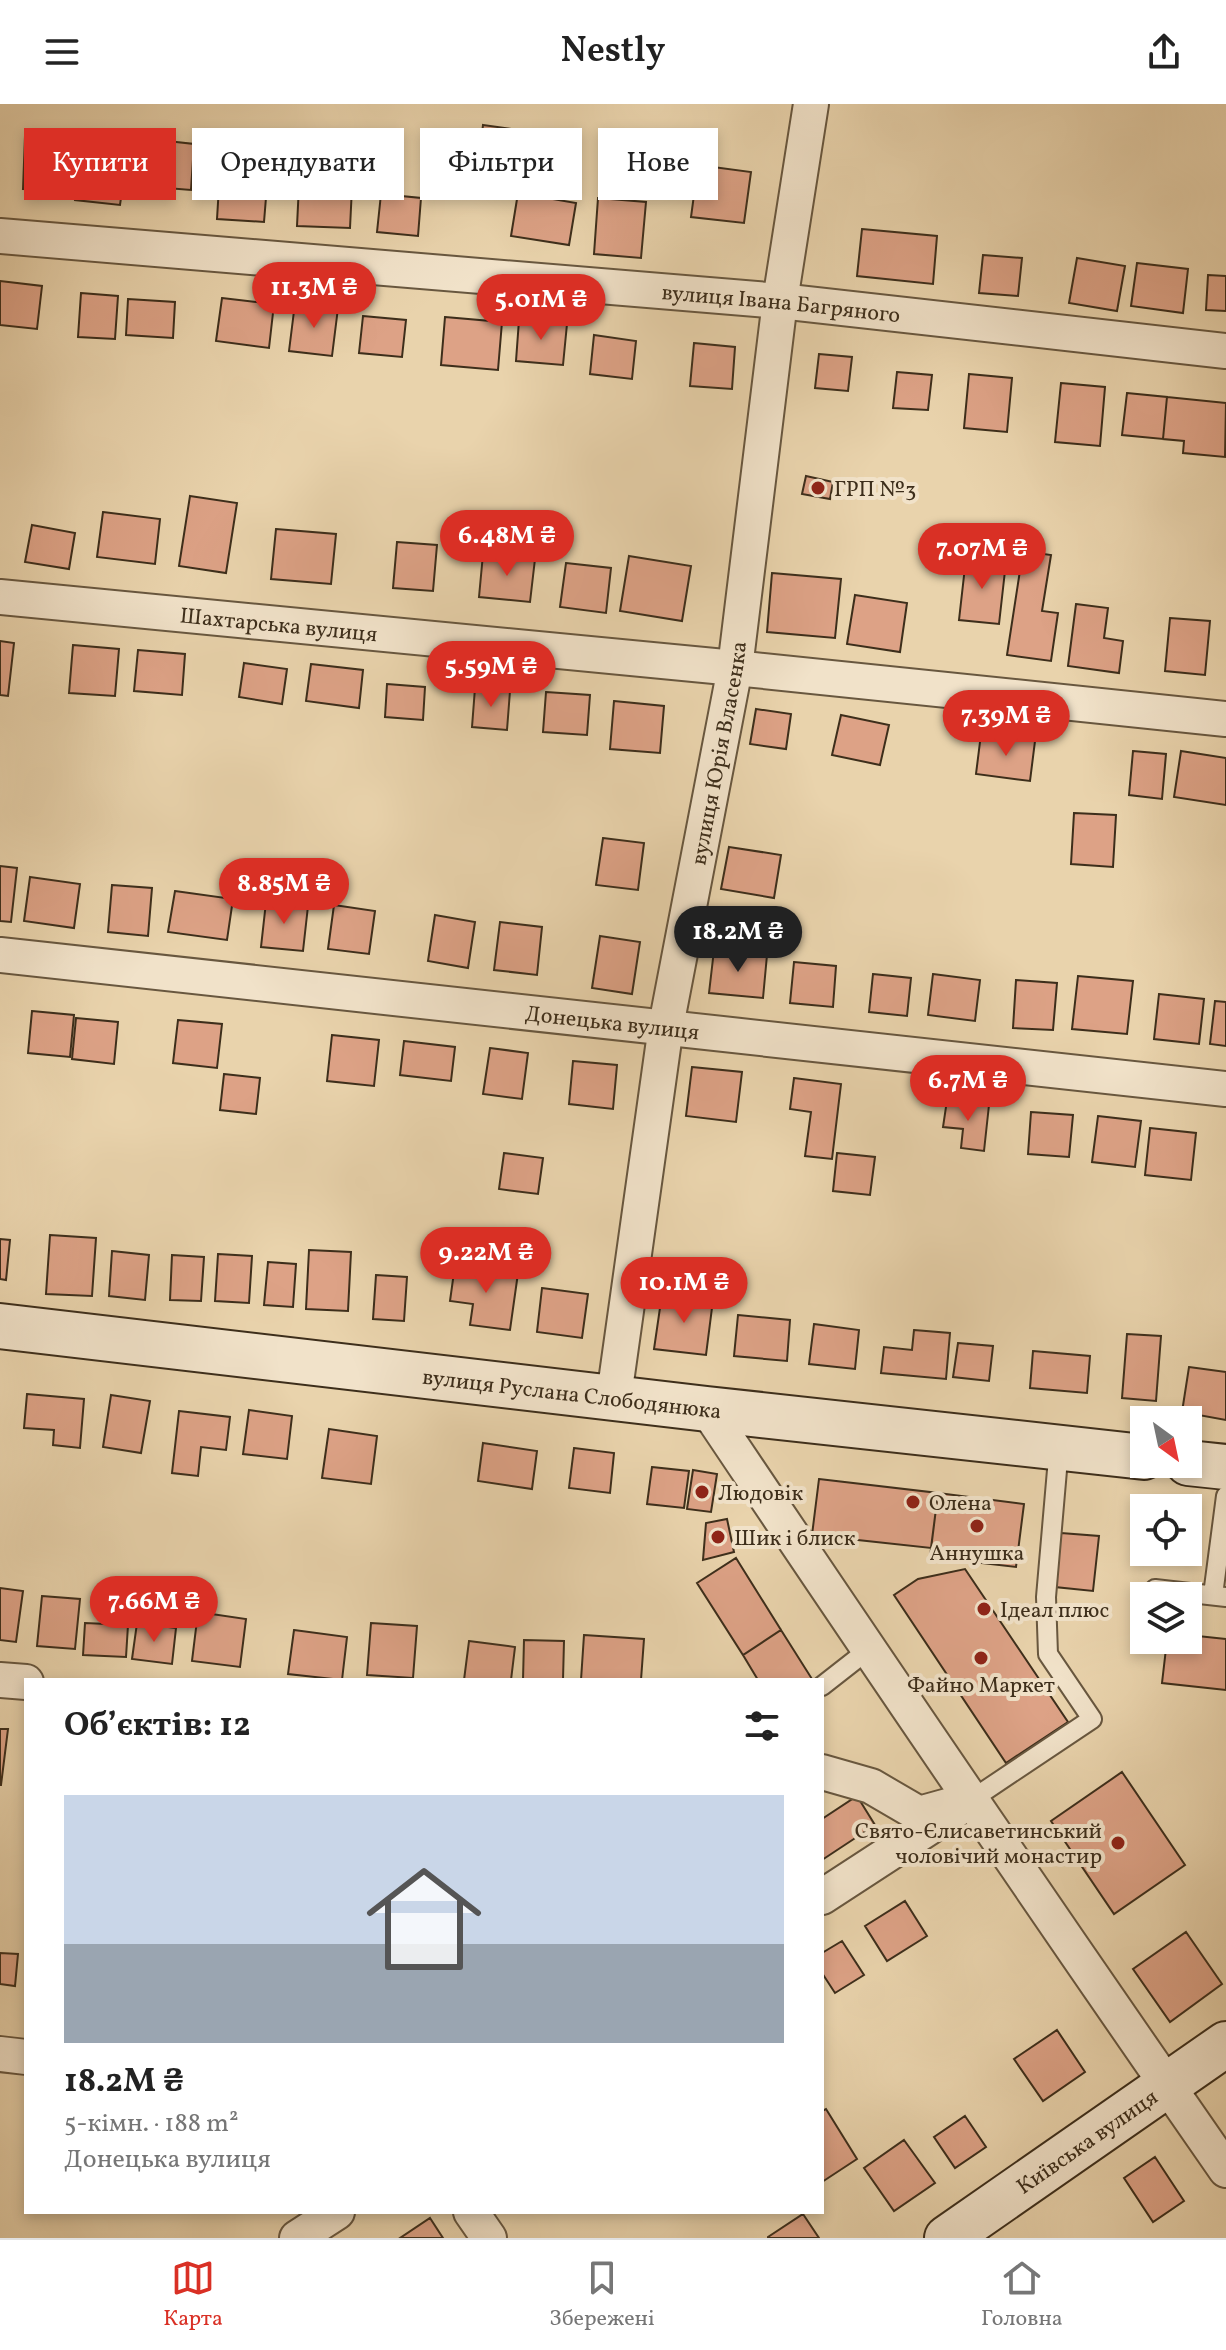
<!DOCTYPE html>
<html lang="uk">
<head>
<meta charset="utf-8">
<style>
	:root { --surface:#fff; --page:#f2f2f2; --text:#222; --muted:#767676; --line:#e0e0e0; --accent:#d93025 }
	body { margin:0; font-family:Vollkorn,serif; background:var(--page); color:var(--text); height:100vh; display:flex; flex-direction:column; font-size:30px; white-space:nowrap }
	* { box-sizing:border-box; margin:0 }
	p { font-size:26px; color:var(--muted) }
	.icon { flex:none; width:44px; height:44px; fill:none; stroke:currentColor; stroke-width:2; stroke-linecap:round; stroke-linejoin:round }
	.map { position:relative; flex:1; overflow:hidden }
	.details { position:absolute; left:24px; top:1574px; width:800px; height:536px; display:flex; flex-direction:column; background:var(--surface); border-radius:0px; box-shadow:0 4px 12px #0003 }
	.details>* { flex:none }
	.guide { position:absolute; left:24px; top:24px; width:800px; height:72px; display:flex; gap:16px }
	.needle { width:52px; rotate:147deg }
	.buttons { position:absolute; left:1130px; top:1302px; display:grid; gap:16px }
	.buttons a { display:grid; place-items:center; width:72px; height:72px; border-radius:0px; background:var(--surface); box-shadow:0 4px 12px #0003; font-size:40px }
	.price { position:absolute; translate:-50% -68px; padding:0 18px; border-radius:28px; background:var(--accent); color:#fff; font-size:26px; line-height:52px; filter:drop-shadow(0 2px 4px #0008) }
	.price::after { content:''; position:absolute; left:50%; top:48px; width:24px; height:18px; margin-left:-12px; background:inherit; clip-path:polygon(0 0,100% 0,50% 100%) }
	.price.on { background:#222; color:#fff }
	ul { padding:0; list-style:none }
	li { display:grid; align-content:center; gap:16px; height:424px; padding:0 40px }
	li+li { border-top:2px solid var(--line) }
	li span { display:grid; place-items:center; height:248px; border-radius:0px; color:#555 }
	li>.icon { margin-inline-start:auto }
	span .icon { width:144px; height:144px; fill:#fffc; stroke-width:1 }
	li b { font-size:34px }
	h2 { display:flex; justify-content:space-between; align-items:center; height:96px; padding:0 40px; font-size:34px }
	.pill { padding:0 28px; border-radius:0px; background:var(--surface); box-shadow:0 4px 12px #0003; font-size:28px; line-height:72px }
	.pill.on { background:var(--accent); color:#fff }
	header { display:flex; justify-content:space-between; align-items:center; height:104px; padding:0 40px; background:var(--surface); font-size:36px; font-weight:600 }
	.dock { display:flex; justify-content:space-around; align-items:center; height:112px; border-top:2px solid var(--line); background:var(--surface); font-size:22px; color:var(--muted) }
	.dock a { display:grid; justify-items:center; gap:4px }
	.dock .on { color:var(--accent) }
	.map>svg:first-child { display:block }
</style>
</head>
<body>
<header><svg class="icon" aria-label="menu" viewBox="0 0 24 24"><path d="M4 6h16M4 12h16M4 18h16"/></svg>Nestly<svg class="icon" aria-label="share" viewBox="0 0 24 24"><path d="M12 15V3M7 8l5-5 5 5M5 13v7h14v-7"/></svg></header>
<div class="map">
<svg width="1226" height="2134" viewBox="0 0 1226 2134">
	<rect width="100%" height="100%" fill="#e9d3ac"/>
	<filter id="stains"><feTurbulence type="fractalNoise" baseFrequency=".0025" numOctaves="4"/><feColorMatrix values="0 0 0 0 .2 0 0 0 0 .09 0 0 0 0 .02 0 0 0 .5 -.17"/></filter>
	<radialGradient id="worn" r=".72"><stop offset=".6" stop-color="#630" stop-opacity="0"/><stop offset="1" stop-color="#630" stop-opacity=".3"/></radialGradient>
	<path fill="#dda286" stroke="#3d2e1b" stroke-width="2" d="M483,21l36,5 -6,50 -36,-4z
		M25,32l44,1 -3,53 -43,-1z
		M158,36l36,4 -3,46 -37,-3z
		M80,53l46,6 -6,42 -45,-5z
		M698,61l53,7 -7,51 -53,-6z
		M220,66l48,3 -4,49 -47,-3z
		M299,81l53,2 -2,41 -53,-2z
		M518,89l58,10 -7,42 -58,-9z
		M381,90l40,4 -3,38 -41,-4z
		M598,94l48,4 -5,56 -47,-4z
		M862,125l75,7 -4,48 -76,-8z
		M983,151l39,3 -4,38 -39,-3z
		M1077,154l48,8 -8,45 -48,-8z
		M1137,159l51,6 -5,44 -52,-7z
		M1208,171l18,1v35l-20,-1z
		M0,177l42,5 -5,43 -37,-4z
		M81,189l37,3 -3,43 -37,-2z
		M222,194l52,6 -5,44 -53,-7z
		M128,195l47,3 -2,36 -47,-3z
		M295,199l43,5 -6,48 -43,-5z
		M363,212l43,4 -4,37 -43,-4z
		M445,213l57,5 -4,48 -57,-5z
		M519,216l48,4 -4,41 -47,-4z
		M594,231l42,6 -4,38 -42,-5z
		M694,239l41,4 -3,42 -42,-3z
		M819,250l33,3 -4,34 -33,-3z
		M897,268l35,3 -4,35 -35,-2z
		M969,270l43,4 -5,54 -43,-4z
		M1061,279l44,4 -5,59 -45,-4z
		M1127,289l40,4 -4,42 -41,-4z
		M1167,293l59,6 -1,54 -42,-4 1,-12 -21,-2z
		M806,372l27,6 -3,17 -28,-5z
		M190,392l47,7 -11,70 -47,-7z
		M103,408l57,7 -5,45 -58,-7z
		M32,421l43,8 -6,36 -44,-7z
		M276,425l60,5 -5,50 -60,-5z
		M397,438l40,3 -4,46 -40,-3z
		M1023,447l28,4 -9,56 16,2 -7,48 -44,-6z
		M483,450l52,5 -5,43 -51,-5z
		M629,452l62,10 -9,55 -62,-10z
		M966,454l40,4 -7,62 -40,-4z
		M566,459l45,5 -5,45 -46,-6z
		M772,469l69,6 -6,59 -68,-6z
		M855,491l52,8 -7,49 -53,-8z
		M1076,500l32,4 -4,30 19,3 -4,32 -51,-7z
		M1170,514l40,3 -5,54 -40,-4z
		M0,537l14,2 -6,53 -8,-1z
		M73,541l46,4 -4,47 -46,-3z
		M138,546l47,4 -3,41 -48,-4z
		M244,559l43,6 -5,35 -43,-7z
		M311,560l52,6 -4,38 -53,-7z
		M387,580l38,3 -2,33 -38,-3z
		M475,584l35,3 -3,39 -35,-3z
		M546,588l44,3 -3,40 -44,-3z
		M614,597l50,5 -4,47 -50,-4z
		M756,605l35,5 -5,35 -36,-5z
		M841,611l48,10 -9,40 -48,-10z
		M981,630l54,7 -5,40 -54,-7z
		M1133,647l33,3 -4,45 -33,-4z
		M1181,647l45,7v47l-52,-8z
		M1074,709l42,2 -3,52 -42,-3z
		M603,734l41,5 -6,47 -42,-5z
		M729,743l52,8 -7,43 -53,-9z
		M0,762l17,2 -6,54 -11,-1z
		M30,773l50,7 -6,44 -50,-7z
		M112,781l40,3 -4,48 -40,-4z
		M175,787l58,8 -6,41 -59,-8z
		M266,798l42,4 -5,45 -42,-4z
		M334,801l41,6 -6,43 -41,-5z
		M435,811l40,7 -7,46 -40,-7z
		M500,818l42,5 -5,48 -43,-5z
		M600,832l40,6 -8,52 -40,-6z
		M714,846l53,5 -4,43 -54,-5z
		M794,858l42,4 -3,41 -43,-4z
		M873,870l38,4 -4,38 -38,-4z
		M933,870l47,6 -5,41 -47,-6z
		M1078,872l55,5 -6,53 -55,-5z
		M1016,876l41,3 -4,47 -40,-2z
		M1159,890l45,5 -5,45 -45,-5z
		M1215,897l11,1v44l-16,-2z
		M32,907l42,4 -4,42 -42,-4z
		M76,914l42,4 -4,42 -42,-5z
		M178,916l44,4 -5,44 -44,-5z
		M332,931l47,5 -5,46 -47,-5z
		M404,937l51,6 -4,34 -51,-6z
		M490,944l38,5 -6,46 -39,-5z
		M573,957l44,4 -4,44 -44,-5z
		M692,963l50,5 -6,50 -50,-6z
		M224,970l36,4 -4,36 -36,-4z
		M794,974l47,6 -9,75 -27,-3 6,-44 -21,-3z
		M947,996l42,5 -5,46 -23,-3 2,-19 -20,-2z
		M1031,1008l42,3 -4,42 -41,-3z
		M1098,1012l43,5 -6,46 -43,-5z
		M1150,1024l46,5 -5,47 -46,-5z
		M504,1049l39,5 -5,36 -39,-5z
		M837,1049l38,4 -5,38 -37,-4z
		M50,1131l46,3 -4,58 -46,-2z
		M0,1135l10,1 -4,40 -6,-1z
		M309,1146l42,2 -3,59 -42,-2z
		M112,1147l37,4 -4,45 -36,-4z
		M218,1150l34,2 -3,47 -34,-2z
		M172,1151l32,2 -3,44 -31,-1z
		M268,1158l28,2 -3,43 -29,-2z
		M455,1161l63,8 -8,57 -40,-5 3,-21 -23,-3z
		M376,1171l31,2 -3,44 -31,-2z
		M542,1184l46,6 -6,44 -45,-6z
		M662,1190l51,6 -7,55 -52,-6z
		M738,1211l52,5 -3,41 -53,-5z
		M814,1220l45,6 -4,39 -46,-5z
		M914,1226l36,3 -4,46 -65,-6 3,-26 28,3z
		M1127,1230l34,2 -5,65 -34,-3z
		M958,1239l35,3 -4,35 -36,-4z
		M1033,1247l57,5 -3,37 -57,-5z
		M1189,1263l37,5v48l-44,-8z
		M27,1290l57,5 -4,49 -27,-3 1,-15 -30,-2z
		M111,1291l39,6 -9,52 -38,-6z
		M249,1306l43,6 -5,43 -44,-5z
		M179,1307l51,6 -4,33 -25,-3 -3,29 -26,-3z
		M329,1325l48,7 -6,48 -49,-6z
		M483,1339l54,8 -5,38 -54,-8z
		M574,1344l40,5 -4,40 -41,-5z
		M652,1363l37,4 -5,37 -37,-4z
		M693,1366l24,4 -6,38 -24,-3z
		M819,1375l119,14 -7,55 -119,-13z
		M938,1389l86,11 -8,63 -86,-10z
		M727,1415l7,33 -31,8 3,-37z
		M1061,1429l38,3 -6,55 -38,-4z
		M736,1454l45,72 -38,25 -46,-72z
		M965,1465l103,153 -62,41 -112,-168 24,-16z
		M0,1484l23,3 -7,51 -16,-2z
		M42,1492l38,3 -5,50 -38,-3z
		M198,1508l48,7 -6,48 -48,-6z
		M85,1519l43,2 -2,32 -43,-2z
		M137,1519l39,5 -4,36 -40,-5z
		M371,1519l46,3 -4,52 -46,-3z
		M294,1526l53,7 -5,43 -54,-6z
		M781,1526l31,49 -1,1h-53l-15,-25z
		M584,1531l60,4 -3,41h-60z
		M1188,1531l38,4v51l-64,-7 5,-43h21z
		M524,1536l40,1 -1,39h-40z
		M469,1537l46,6 -4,33h-47z
		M0,1625h8l-7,56h-1z
		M1122,1668l63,93 -71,49 -63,-93z
		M857,1692l18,29 -53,35v-41z
		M905,1797l22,35 -40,25 -22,-35z
		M1186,1828l36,52 -52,38 -37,-53z
		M842,1837l22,34 -29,18 -13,-20v-20z
		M0,1849l18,1 -3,32 -15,-2z
		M1057,1926l28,42 -42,29 -29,-42z
		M826,2005l31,50 -35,23v-71z
		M965,2012l21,31 -31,21 -21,-31z
		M904,2036l31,43 -41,28 -30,-43z
		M1155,2053l29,44 -31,21 -29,-44z
		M803,2110l16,24h-51v-1z
		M430,2114l13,20h-43z"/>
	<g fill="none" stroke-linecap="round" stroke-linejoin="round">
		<defs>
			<path id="lane" d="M1155,1485l71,8
				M1213,1491l13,-99
				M822,1582l46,-36
				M971,1696l121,-81 -44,-65 -2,-57 13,-150"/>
			<g id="street">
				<path id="s1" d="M0,132l780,65 446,50"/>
				<path id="s2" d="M0,493l735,71 491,51"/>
				<path id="s3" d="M0,851l1226,134"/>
				<path id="s4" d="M612,1294l5,-23 49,-349 69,-358 45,-367 31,-197"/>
				<path d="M707,1305c171,255 344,509 519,761"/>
				<path d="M0,1576l26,2"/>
				<path d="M822,1668l49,14 48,28 36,-10"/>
				<path d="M822,1793l149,-97"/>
				<path d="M0,1950l26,3"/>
				<path d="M471,2108l18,26"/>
				<path d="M297,2134l40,-26"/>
			</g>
			<g id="secondary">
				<path id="s5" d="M0,1222l707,83 437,48"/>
				<path d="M1188,1359l38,4"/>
				<path id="s6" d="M947,2134l279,-194"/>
			</g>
		</defs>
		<use href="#lane" stroke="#68573f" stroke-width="22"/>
		<use href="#street" stroke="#68573f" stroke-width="38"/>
		<use href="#secondary" stroke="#3d2e1b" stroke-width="48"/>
		<use href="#lane" stroke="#f1e2c9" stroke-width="18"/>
		<use href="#street" stroke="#f1e2c9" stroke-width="34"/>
		<use href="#secondary" stroke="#f1e2c9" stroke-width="44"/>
	</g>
	<g fill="#8f2418" stroke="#f1e2c9" stroke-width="3">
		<circle cx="818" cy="384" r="8"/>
		<circle cx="702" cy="1388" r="8"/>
		<circle cx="913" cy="1398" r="8"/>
		<circle cx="977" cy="1422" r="8"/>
		<circle cx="718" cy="1433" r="8"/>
		<circle cx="984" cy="1505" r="8"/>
		<circle cx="981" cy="1554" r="8"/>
		<circle cx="1118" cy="1739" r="8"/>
	</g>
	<g text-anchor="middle" stroke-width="8" stroke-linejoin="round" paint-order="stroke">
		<g font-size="22" fill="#3d2e1b" stroke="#f1e2c9">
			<text dy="8" stroke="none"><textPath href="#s1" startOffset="784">вулиця Івана Багряного</textPath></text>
			<text dy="8" stroke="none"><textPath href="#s2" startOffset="280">Шахтарська вулиця</textPath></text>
			<text dy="8" stroke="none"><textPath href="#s4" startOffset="654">вулиця Юрія Власенка</textPath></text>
			<text dy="8" stroke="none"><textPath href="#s3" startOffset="616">Донецька вулиця</textPath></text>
			<text dy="8" stroke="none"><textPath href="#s5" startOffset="576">вулиця Руслана Слободянюка</textPath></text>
			<text dy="8" stroke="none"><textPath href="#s6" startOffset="170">Київська вулиця</textPath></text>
		</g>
		<g font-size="22" fill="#3d2e1b" stroke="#f1e2c9" text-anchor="start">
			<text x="834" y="392">ГРП №3</text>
			<text x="718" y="1396">Людовік</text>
			<text x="929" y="1406">Олена</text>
			<text x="734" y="1441">Шик і блиск</text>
			<text x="977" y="1456" text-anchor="middle">Аннушка</text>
			<text x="1000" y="1513">Ідеал плюс</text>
			<text x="981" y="1588" text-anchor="middle">Файно Маркет</text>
			<text x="1102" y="1734" text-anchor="end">Свято-Єлисаветинський<tspan x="1102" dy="25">чоловічий монастир</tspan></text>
		</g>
	</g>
	<rect width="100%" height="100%" filter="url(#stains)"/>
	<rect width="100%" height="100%" fill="url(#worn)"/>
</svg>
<div class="buttons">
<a><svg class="needle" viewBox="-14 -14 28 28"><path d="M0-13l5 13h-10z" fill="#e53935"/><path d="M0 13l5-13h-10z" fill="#767676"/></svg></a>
<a><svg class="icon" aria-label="locate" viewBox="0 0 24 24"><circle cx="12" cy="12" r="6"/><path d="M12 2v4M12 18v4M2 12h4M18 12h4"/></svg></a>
<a><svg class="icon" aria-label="layers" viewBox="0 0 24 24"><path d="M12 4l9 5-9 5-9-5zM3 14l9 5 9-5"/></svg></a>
</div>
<b class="price" style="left:314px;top:226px">11.3M ₴</b>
<b class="price" style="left:541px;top:238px">5.01M ₴</b>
<b class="price" style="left:507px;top:474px">6.48M ₴</b>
<b class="price" style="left:982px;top:487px">7.07M ₴</b>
<b class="price" style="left:491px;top:605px">5.59M ₴</b>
<b class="price" style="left:1006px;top:654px">7.39M ₴</b>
<b class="price" style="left:284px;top:822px">8.85M ₴</b>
<b class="price on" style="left:738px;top:870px">18.2M ₴</b>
<b class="price" style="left:968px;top:1019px">6.7M ₴</b>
<b class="price" style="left:486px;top:1191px">9.22M ₴</b>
<b class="price" style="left:684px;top:1221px">10.1M ₴</b>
<b class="price" style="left:154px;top:1540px">7.66M ₴</b>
<div class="guide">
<a class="pill on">Купити</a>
<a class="pill">Орендувати</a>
<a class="pill">Фільтри</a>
<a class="pill">Нове</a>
</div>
<section class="details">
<h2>Об’єктів: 12<svg class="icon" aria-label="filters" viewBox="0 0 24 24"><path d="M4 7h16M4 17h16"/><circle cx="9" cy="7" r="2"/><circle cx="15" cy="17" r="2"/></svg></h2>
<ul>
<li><span style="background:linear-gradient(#c9d6e8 60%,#9aa5b1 0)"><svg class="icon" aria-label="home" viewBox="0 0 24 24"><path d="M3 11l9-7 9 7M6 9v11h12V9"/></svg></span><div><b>18.2M ₴</b><p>5-кімн. · 188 m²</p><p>Донецька вулиця</p></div></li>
</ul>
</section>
</div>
<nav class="dock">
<a class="on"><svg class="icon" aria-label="map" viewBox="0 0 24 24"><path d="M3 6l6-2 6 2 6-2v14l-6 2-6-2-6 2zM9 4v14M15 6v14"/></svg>Карта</a>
<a><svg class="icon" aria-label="saved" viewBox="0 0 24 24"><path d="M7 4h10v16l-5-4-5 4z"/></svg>Збережені</a>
<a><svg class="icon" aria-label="home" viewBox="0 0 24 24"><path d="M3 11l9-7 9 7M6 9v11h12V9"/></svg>Головна</a>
</nav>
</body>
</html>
